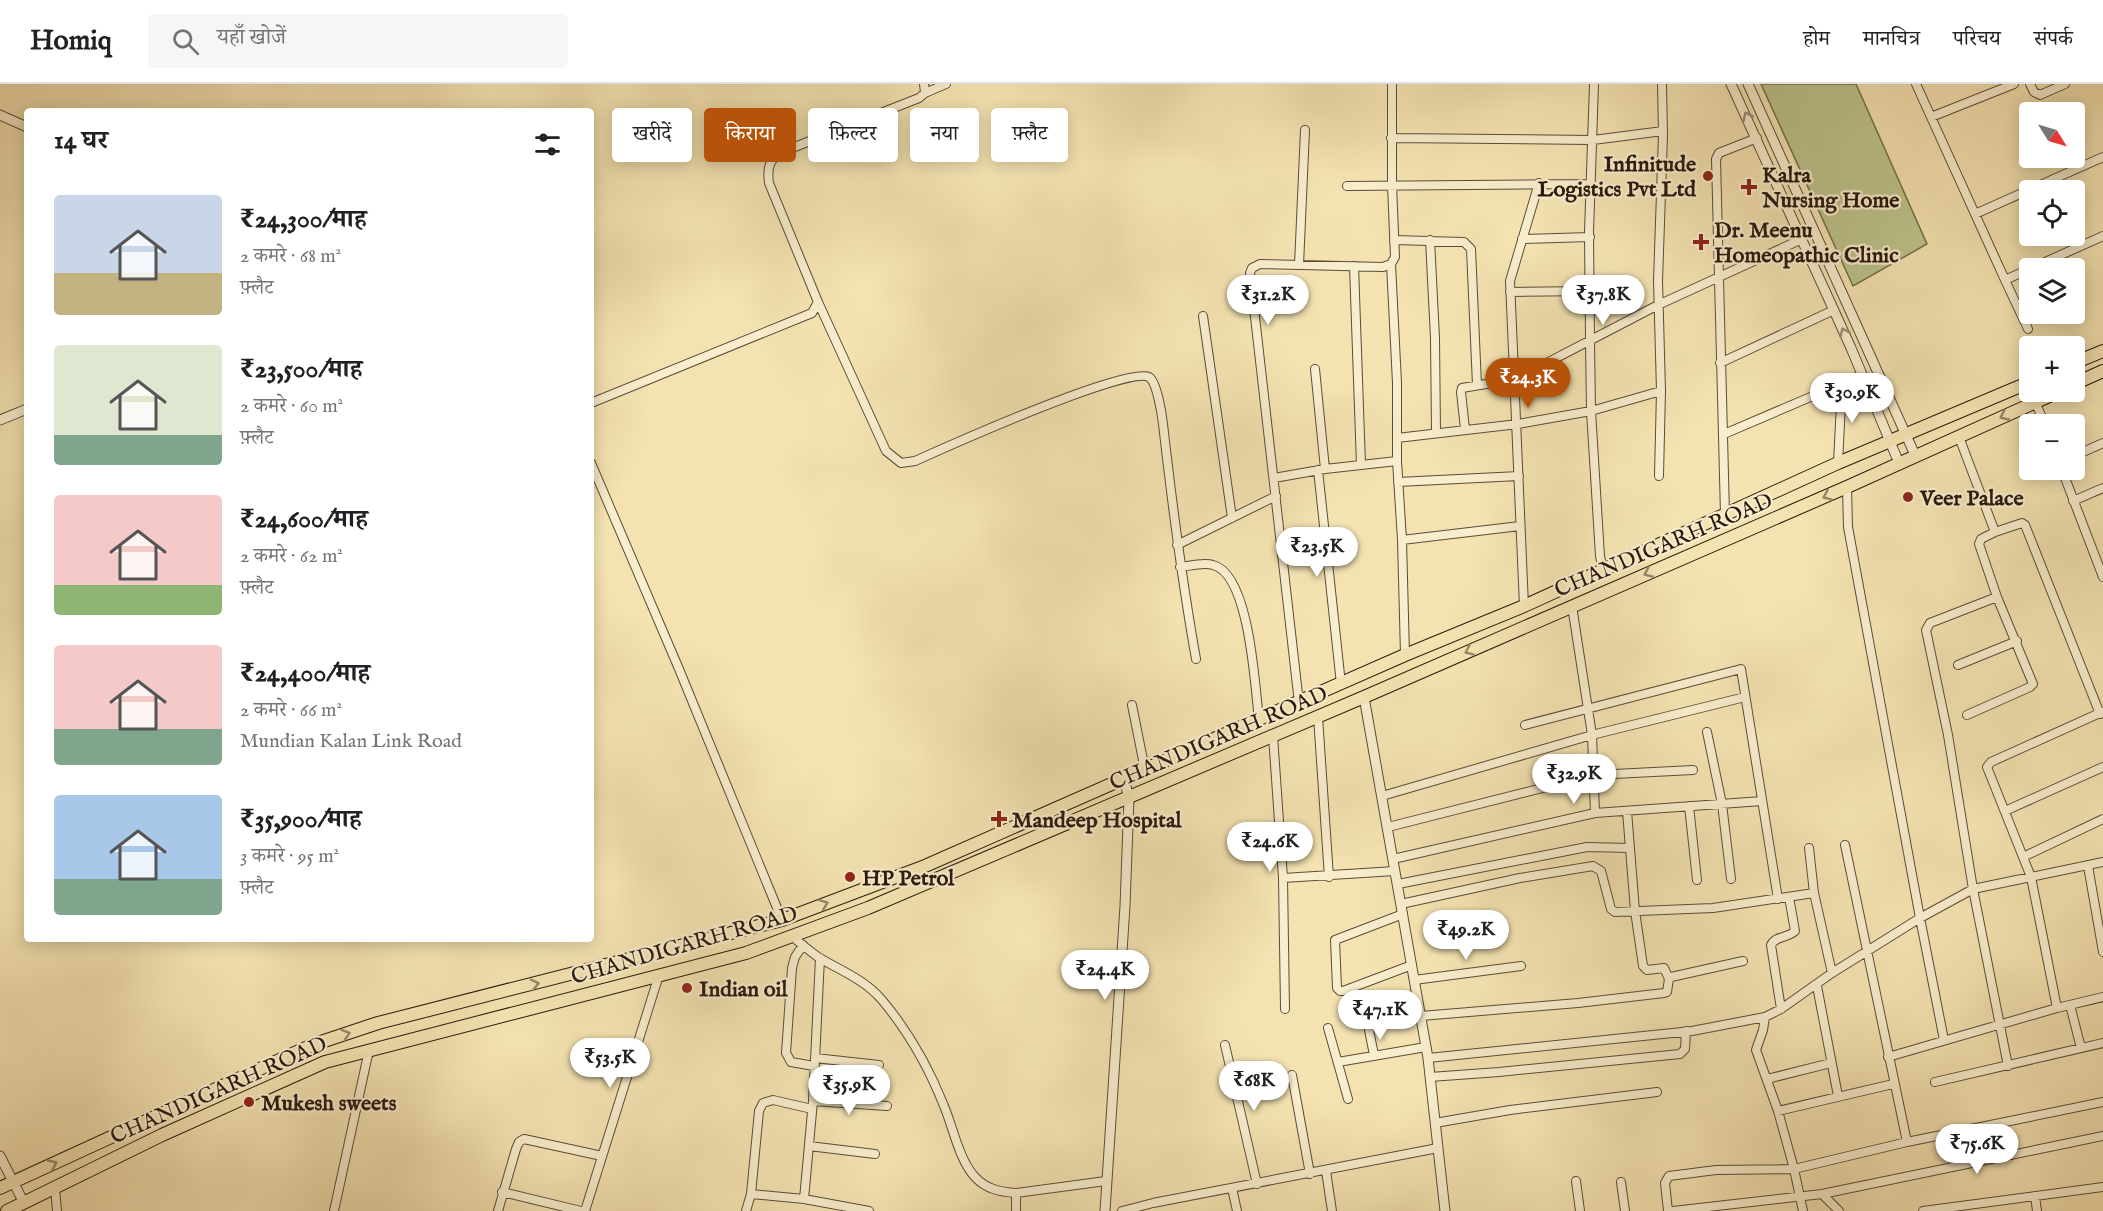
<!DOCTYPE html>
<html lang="hi">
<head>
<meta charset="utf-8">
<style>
	:root { --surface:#fff; --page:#f6f6f6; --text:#202124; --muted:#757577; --line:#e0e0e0; --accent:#b45309 }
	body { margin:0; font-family:"IM FELL English","Noto Serif Devanagari",serif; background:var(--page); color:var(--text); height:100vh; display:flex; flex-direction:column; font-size:22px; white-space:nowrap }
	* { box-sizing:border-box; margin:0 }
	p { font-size:20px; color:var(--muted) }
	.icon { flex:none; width:33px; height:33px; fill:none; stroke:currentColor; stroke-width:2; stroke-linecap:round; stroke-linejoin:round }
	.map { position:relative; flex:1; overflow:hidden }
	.sheet { position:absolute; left:24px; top:24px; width:570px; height:834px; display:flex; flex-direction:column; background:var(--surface); border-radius:6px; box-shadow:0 3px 15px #0003 }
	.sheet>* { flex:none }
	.guide { position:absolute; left:612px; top:24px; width:570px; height:54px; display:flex; gap:12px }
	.needle { width:39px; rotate:127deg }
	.fabs { position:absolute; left:2019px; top:18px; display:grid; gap:12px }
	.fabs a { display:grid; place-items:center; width:66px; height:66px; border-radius:6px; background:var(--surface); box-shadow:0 3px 15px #0003; font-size:30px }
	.price { position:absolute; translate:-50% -51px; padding:0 14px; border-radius:21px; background:#fff; color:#222; font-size:20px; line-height:39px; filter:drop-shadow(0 2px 3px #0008) }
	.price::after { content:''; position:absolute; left:50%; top:36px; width:18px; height:14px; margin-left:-9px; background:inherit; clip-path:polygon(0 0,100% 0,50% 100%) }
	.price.on { background:var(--accent); color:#fff }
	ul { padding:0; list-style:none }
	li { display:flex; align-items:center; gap:18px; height:150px; padding:0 30px }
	li span { display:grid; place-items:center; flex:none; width:168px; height:120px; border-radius:6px; color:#555 }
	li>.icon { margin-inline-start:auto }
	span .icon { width:72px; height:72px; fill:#fffc; stroke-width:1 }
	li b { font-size:26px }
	h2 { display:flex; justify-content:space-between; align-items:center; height:72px; padding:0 30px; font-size:26px }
	.pill { padding:0 21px; border-radius:6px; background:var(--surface); box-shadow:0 3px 15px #0003; font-size:21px; line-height:54px }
	.pill.on { background:var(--accent); color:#fff }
	header { display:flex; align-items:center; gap:36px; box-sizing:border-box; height:84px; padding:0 30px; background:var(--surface); border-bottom:2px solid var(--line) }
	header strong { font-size:28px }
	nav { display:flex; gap:33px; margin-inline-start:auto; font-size:21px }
	.search { width:420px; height:54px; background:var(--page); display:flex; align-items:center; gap:15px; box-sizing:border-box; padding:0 21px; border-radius:6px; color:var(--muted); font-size:22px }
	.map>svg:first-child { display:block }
</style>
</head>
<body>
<header>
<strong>Homiq</strong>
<div class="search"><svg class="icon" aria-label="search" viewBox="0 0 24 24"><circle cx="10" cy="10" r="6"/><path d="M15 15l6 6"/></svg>यहाँ खोजें</div>
<nav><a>होम</a><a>मानचित्र</a><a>परिचय</a><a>संपर्क</a></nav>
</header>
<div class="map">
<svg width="2103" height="1127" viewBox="0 0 2103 1127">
	<rect width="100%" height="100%" fill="#f4e3b1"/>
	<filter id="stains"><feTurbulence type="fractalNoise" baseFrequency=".00333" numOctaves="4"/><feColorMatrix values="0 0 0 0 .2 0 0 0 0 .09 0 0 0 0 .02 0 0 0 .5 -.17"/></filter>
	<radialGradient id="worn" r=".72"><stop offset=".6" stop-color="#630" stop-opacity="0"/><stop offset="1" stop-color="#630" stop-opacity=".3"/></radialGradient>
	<path fill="#bcc38b" stroke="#726e4d" stroke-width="1.5" d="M1761,0h95l71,160 -74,42z"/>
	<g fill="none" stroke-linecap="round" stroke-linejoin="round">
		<defs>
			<path id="minor" d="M1594,0l-5,148 1,109 1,70 9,145 3,14
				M1916,0l15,33 83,-33
				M2030,0l4,8 6,3 25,-11
				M925,9l21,-9
				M1931,33l74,163
				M1391,54l202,2 70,-9
				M1347,102l244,-2
				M1975,130l128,-57
				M1522,155l68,-2
				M1394,156l70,2 7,7 6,136
				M1430,156l5,98 1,95
				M1391,180l6,119v78l5,79 3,115
				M1299,181l6,-135
				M1354,182l7,199
				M1510,208l81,-1
				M818,218l68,149 15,12 14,-2c31,-14 212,-95 234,-84 8,5 13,38 14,47 9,79 19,157 33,235
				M1203,232l29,202
				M2028,245l-23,-49 98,-44
				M1720,279l114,-53
				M1315,285l10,100
				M2035,318l10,22
				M591,319l221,-90 6,-11 -49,-119c-2,-15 0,-24 13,-31l137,-54 6,-5 -1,-9
				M1465,345l-4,-37 1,-4 54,-9 142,-74 144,-66
				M1724,350l138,-59
				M1959,353l36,95 27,-9 3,2 75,189
				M1397,354l121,-14 73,-13 70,-20
				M2074,372l29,-13
				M591,379l88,206 103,251
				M1838,379l4,-79
				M1318,386l23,214
				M2062,386l41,107
				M1659,392l2,-85 -3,-110 5,-146 -1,-51
				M1274,394l51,-9 72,-8
				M1398,398l121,-6
				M2073,417l30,-13
				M1725,431l-9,-356 3,-6 38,-15
				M1995,448l-14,7 -2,5 18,53 -67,26 -4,7 22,105 25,154 35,177
				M1402,456l118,-14
				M1177,461l99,-49
				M1180,483c10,-1 23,-5 33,-2 37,9 42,123 46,155
				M1524,522l-14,-325 29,-98
				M1572,522l20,129 3,78
				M1958,581l59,-24
				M1299,619l-49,-430 2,-5 8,-4 123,3 8,-3 4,-7 -3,-72v-101
				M1132,621l13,65
				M2102,628l-111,50 -4,5 36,90 80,-38
				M1967,631l63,-28 3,-3 -36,-87
				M1318,633l11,160
				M1525,641l216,-56 37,230
				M1707,648l15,72 9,75
				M1273,652l10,142 2,131
				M1382,712l210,-61 153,-38
				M1689,722l8,74
				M1627,727l8,100 8,55 4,4 17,-2 5,11
				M2005,727l98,-44
				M1388,743l206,-52 99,-5
				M1845,761l62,297
				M1809,764l5,45
				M2023,773l8,20 26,131 46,-11
				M1393,775l202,-46 167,-12
				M2088,782l15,86
				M1283,794l112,-7
				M1398,800l189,-37 43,1
				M1401,820l119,-26 73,-12 8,5 10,38 4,3 98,-4 101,-15 18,80
				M1403,830l-68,26 2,48 3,3h3l69,-26
				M793,853c8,7 17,14 25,20 23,14 46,22 64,43 26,31 47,68 62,106 9,21 15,54 31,71 11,12 25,15 41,16
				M803,861l-8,12 -3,11 -6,85 5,9 23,4
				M1414,896l107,-14
				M1817,902l21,110
				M2070,921l11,43
				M1781,925l-10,-64c4,-9 17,-7 24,-14l-6,-34
				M1421,932l157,-13 86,-10 3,-1 2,-13 2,-2 72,-16
				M1367,936l7,35
				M1328,944l20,71
				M1944,956l-24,-122 53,-29 130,-27
				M1225,961l32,139
				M1888,973l169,-49
				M815,974l64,7
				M1428,974l264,-27 73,-14 16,-8 51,-36 88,-55 -72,-391 -1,-40
				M1338,978l88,-15
				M1292,991l18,99
				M1430,993l69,-5 181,-18 5,-5 1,-18
				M1767,995l64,-16
				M1935,998l168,-39
				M813,1017l74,5
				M1778,1027l115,-27
				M1435,1039l75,-13 147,-18
				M809,1062l66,8
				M1326,1087l6,40
				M1576,1097l4,30
				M1621,1098l4,29
				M55,1104l2,23
				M1232,1104l5,23
				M502,1108l79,19
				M751,1110l53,5 65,12
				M2035,1112l2,15
				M804,1115l9,-98 7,-143
				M334,1127l35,-161
				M498,1127l18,-62 3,-7 5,-3 78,17
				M585,1127l74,-236
				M746,1127l5,-17 8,-83 4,-8 10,-3 39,9
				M1016,1127v-18l90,-12
				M1122,1127l31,-8 285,-55
				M1668,1127l-3,-28 4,-7 47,-6 78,-1 -16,-58 -22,-61 7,-20 2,-13
				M1673,1127l149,-17
				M1803,1127l-9,-42 113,-27 196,-40
				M1839,1127l-17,-17 281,-58
				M1923,1127l180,-24"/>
			<path id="tertiary" d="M1731,0l120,264 48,115
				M1748,0l167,371
				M0,31l27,12
				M0,336l27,-11
				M1364,613l64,361 17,153
				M0,1072l24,47
				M1105,1127l20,-305 4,-108 -5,-19"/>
			<path id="primary" d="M2074,279l29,-12
				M2074,300l29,-13
				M0,1104l312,-143 66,-22 404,-103 143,-54 480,-211 119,-49 314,-143 192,-81
				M7,1127l155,-76 163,-73 421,-109 122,-45 496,-211 483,-210 211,-95"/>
		</defs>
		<use href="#minor" stroke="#5b4c38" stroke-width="10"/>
		<use href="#tertiary" stroke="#5b4c38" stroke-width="11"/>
		<use href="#primary" stroke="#28190f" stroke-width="14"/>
		<use href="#minor" stroke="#f8edcc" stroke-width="8"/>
		<use href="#tertiary" stroke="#f8edcc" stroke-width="9"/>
		<use href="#primary" stroke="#f4e3b1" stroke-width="12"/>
	</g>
	<defs><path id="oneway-chevron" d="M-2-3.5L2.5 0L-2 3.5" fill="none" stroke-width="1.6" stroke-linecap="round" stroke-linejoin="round" transform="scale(1.5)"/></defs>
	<g stroke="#9a8e77">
		<use href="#oneway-chevron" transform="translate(1747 32) rotate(-115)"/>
		<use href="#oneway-chevron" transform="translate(1844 248) rotate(-114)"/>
	</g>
	<g stroke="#988868">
		<use href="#oneway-chevron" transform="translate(2004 332) rotate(155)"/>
		<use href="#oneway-chevron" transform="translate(1827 412) rotate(156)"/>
		<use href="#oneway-chevron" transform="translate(1648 489) rotate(157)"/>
		<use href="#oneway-chevron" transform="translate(1469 567) rotate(156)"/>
		<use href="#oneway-chevron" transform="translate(824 820) rotate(-21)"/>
		<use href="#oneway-chevron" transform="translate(535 900) rotate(-14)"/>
		<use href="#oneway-chevron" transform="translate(346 950) rotate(-18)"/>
		<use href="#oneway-chevron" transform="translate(53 1080) rotate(-25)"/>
	</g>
	<g fill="#8f2418" stroke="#f8edcc" stroke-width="2">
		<circle cx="1708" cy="92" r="6"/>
		<path d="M1746 94h6v6h6v6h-6v6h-6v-6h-6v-6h6z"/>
		<path d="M1698 149h6v6h6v6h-6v6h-6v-6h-6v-6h6z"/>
		<circle cx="1908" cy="413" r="6"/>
		<path d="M996 726h6v6h6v6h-6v6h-6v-6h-6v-6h6z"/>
		<circle cx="850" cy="793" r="6"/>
		<circle cx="687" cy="904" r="6"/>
		<circle cx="249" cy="1018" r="6"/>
	</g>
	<g text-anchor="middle" stroke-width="4.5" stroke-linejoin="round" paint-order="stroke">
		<g font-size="22" font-weight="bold" fill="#28190f" stroke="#f8edcc" text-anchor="start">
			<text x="1696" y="87" text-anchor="end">Infinitude<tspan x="1696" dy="25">Logistics Pvt Ltd</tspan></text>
			<text x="1762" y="98">Kalra<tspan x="1762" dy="25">Nursing Home</tspan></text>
			<text x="1714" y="153">Dr. Meenu<tspan x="1714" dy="25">Homeopathic Clinic</tspan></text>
			<text x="1920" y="421">Veer Palace</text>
			<text x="1012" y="743">Mandeep Hospital</text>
			<text x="862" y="801">HP Petrol</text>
			<text x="699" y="912">Indian oil</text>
			<text x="261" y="1026">Mukesh sweets</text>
		</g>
		<g font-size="22" fill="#28190f" stroke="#f8edcc">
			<text transform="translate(1663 460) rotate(-23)" y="8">CHANDIGARH ROAD</text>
			<text transform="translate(1218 653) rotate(-23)" y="8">CHANDIGARH ROAD</text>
			<text transform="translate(684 860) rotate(-16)" y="8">CHANDIGARH ROAD</text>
			<text transform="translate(218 1005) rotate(-24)" y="8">CHANDIGARH ROAD</text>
		</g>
	</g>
	<rect width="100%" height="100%" filter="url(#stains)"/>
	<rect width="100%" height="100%" fill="url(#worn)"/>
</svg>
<div class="fabs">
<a><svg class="needle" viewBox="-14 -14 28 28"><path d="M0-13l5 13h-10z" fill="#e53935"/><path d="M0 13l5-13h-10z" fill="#757577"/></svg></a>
<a><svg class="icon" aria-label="locate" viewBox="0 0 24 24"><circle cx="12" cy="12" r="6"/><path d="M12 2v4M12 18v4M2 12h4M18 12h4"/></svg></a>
<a><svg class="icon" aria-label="layers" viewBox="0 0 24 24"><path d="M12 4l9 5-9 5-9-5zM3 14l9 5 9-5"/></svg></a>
<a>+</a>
<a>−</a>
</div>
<b class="price" style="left:1268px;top:242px">₹31.2K</b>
<b class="price" style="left:1603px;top:242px">₹37.8K</b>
<b class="price on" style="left:1528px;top:325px">₹24.3K</b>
<b class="price" style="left:1852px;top:340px">₹30.9K</b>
<b class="price" style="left:1317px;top:494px">₹23.5K</b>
<b class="price" style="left:1574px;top:721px">₹32.9K</b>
<b class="price" style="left:1270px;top:789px">₹24.6K</b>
<b class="price" style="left:1466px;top:877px">₹49.2K</b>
<b class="price" style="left:1105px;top:917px">₹24.4K</b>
<b class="price" style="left:1380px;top:957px">₹47.1K</b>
<b class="price" style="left:610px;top:1005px">₹53.5K</b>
<b class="price" style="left:1254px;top:1028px">₹68K</b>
<b class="price" style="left:849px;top:1032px">₹35.9K</b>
<b class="price" style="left:1977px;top:1091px">₹75.6K</b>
<div class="guide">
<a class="pill">खरीदें</a>
<a class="pill on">किराया</a>
<a class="pill">फ़िल्टर</a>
<a class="pill">नया</a>
<a class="pill">फ़्लैट</a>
</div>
<section class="sheet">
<h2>14 घर<svg class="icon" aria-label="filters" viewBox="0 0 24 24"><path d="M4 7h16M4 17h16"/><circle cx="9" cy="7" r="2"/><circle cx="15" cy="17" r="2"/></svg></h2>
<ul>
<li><span style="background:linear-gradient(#c9d6e8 65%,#c2b280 0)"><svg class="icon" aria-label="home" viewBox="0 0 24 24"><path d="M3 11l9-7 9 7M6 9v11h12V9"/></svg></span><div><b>₹24,300/माह</b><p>2 कमरे · 68 m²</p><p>फ़्लैट</p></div></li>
<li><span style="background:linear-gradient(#dfe7d0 75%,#7fa58c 0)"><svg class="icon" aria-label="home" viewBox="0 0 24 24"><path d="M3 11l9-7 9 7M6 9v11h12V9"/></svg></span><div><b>₹23,500/माह</b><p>2 कमरे · 60 m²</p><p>फ़्लैट</p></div></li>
<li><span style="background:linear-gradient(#f6c9c9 75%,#8fb573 0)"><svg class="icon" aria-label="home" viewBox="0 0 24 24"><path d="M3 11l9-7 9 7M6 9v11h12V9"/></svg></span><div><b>₹24,600/माह</b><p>2 कमरे · 62 m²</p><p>फ़्लैट</p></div></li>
<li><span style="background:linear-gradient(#f6c9c9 70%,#7fa58c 0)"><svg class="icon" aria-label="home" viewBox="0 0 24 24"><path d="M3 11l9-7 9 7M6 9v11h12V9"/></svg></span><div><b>₹24,400/माह</b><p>2 कमरे · 66 m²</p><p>Mundian Kalan Link Road</p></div></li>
<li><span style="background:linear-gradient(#a9c7e8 70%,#7fa58c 0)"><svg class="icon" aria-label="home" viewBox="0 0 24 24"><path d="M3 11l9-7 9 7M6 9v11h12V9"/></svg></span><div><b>₹35,900/माह</b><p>3 कमरे · 95 m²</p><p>फ़्लैट</p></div></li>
</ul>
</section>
</div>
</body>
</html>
